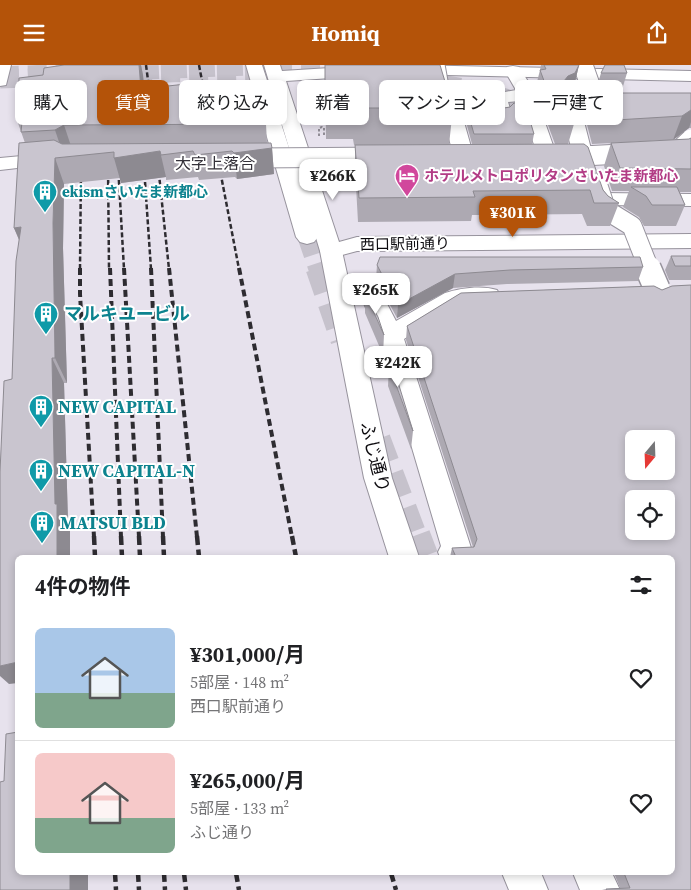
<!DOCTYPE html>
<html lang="ja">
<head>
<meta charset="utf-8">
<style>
	:root { --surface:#fff; --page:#f2f2f2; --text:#202124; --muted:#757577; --line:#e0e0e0; --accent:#b45309 }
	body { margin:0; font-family:"Source Serif 4","Noto Sans JP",serif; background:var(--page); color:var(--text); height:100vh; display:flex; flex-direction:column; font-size:19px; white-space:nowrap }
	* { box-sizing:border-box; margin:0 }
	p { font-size:16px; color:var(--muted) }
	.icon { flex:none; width:28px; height:28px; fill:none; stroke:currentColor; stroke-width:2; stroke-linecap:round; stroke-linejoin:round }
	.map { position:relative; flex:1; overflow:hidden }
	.panel { position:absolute; left:15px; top:490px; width:660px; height:320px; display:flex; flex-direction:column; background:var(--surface); border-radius:8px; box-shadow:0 2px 8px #0003 }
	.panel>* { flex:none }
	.banner { position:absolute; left:15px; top:15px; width:661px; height:45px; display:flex; gap:10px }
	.needle { width:32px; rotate:199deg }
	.tools { position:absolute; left:625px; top:365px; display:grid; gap:10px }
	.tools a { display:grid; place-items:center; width:50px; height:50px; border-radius:8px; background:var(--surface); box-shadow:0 2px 8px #0003; font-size:25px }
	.price { position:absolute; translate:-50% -42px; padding:0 11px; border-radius:10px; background:#fff; color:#222; font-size:16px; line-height:32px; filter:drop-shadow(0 1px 2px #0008) }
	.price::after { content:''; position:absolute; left:50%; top:30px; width:15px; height:11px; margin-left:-8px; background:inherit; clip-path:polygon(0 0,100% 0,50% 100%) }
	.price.active { background:var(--accent); color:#fff }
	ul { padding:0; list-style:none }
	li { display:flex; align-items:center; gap:15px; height:125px; padding:0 20px }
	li+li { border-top:1px solid var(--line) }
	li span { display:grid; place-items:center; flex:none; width:140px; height:100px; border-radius:8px; color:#555 }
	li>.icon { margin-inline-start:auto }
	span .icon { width:60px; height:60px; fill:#fffc; stroke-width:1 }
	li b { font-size:21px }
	h2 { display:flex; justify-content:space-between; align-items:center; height:60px; padding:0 20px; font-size:21px }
	.pill { padding:0 18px; border-radius:8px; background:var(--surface); box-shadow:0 2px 8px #0003; font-size:18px; line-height:45px }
	.pill.active { background:var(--accent); color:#fff }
	header { display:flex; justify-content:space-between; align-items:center; height:65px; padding:0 20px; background:var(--accent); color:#fff; font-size:22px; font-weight:700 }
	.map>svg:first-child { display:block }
</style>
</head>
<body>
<header><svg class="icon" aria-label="menu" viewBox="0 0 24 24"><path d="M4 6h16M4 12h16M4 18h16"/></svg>Homiq<svg class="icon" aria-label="share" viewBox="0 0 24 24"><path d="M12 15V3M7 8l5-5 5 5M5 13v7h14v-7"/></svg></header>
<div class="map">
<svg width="691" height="825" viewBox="0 0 691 825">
	<rect width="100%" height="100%" fill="#e7e2ed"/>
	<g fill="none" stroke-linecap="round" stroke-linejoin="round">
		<path stroke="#c6c2cc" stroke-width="19" stroke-dasharray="19 9" stroke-linecap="butt" d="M0,11l273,-11"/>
		<path stroke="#c6c2cc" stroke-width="19" stroke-dasharray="19 9" stroke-linecap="butt" d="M105,10l155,-5 74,2
			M0,14l57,-2
			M414,14l71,13 93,28
			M307,172l11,32"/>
		<path stroke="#c6c2cc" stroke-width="25" stroke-dasharray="25 12" stroke-linecap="butt" d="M318,203l25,72
			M378,374l37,98"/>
		<path stroke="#c6c2cc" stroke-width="33" stroke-dasharray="33 17" stroke-linecap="butt" d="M414,471l8,21"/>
		<defs>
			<path id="minor" d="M513,1l6,1 15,24 21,60 -7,11 -27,3 -7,-2 -3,-4 3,-4 22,-4 -16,-50 -12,1 3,10 -3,4 -6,1 -6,-1 -7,-16 5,-6 22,-4 -11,-19 2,-4z
				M54,88l7,2 3,4 -3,4 -61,7v-12z
				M602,128l89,1v12l-89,-1 -7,-2 -3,-4 3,-4z
				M331,179l8,2 3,5 50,227 27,79h-30l-25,-79 -44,-227 3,-5z
				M366,212l8,2 22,42 49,-28c15,-5 37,-8 52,-3l3,5 -3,5 -39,5 -54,34 68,212 -2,6h-30l-2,-5 3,-6 -62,-210 -24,-52 3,-5z
				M502,808h39l7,17h-39z
				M573,808h39l8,17h-40z"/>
			<path id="major" d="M0,0h11l-5,20 -6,1z
				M264,0h16l2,6 80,-5 6,1 2,4 -2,4 -6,1 -76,5 53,161 18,-5 334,-3v14l-334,3 -26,7 -8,-2 -3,-5z
				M410,0l281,6v10l-287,-7 -2,-4 2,-4z"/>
			<path id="highway" d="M246,0h16l56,172 -4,5 -7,2 -7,-2 -4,-5z"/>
		</defs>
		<use href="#minor" stroke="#97939d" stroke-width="2"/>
		<use href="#major" stroke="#97939d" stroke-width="2"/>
		<use href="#highway" stroke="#97939d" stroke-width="2"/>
		<path stroke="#928e97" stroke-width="2" stroke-dasharray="2.5 2" stroke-linecap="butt" d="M474,20l4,16
			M337,112l1,8 4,-1v-5"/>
		<use href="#minor" fill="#fff" fill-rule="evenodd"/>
		<use href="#major" fill="#fff" fill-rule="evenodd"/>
		<use href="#highway" fill="#fff" fill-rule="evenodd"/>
		<path stroke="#2e2c31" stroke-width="2.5" stroke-dasharray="5 2.5" stroke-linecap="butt" d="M146,0l5,38
			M199,0l12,63
			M108,100l1,104
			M118,100l6,104
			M158,100l11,104
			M219,100l20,104
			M144,102l7,102
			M80,204l1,-102"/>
		<path stroke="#2e2c31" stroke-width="4" stroke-dasharray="7 4" stroke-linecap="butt" d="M80,203v26l14,243
			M110,203l11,269
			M124,203l15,269
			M151,203l12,269
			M169,203l28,269
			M239,203l53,269"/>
		<path stroke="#2e2c31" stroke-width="4.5" stroke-dasharray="9 4.5" stroke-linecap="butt" d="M94,471l1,21
			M121,471l1,21
			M139,471l1,21
			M163,471l1,21
			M197,471l2,21
			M292,471l4,21
			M115,808l1,17
			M138,808l1,17
			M164,808l1,17
			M184,808l2,17
			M236,808l3,17
			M391,808l5,17"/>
		<defs>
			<path id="minor-bridge-far1" d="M435,0l4,22 7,6 18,64
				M583,0l6,17 -8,11 5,12
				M557,90l26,1 -13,-51h121
				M583,91l95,-5 13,-12
				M235,93l157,-1
				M597,118l9,27 26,16 17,43"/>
			<path id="minor-bridge" d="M648,203l9,21"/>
		</defs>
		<use href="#minor-bridge-far1" stroke="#97939d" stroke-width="21" stroke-linecap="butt"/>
		<use href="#minor-bridge" stroke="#97939d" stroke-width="28" stroke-linecap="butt"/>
		<path stroke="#928e97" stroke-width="2" stroke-dasharray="2.5 2" stroke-linecap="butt" d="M319,71v-8l3,-1 2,1v8"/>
		<use href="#minor-bridge-far1" stroke="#fff" stroke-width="19"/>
		<use href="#minor-bridge" stroke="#fff" stroke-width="25"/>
	</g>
	<path fill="#ada9b2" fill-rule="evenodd" d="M64,0h77l2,10 1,13 63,15 1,13 31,-1 27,9 1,19 5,5 2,26 -37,5 -2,-2 -36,3 -1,-3 -32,3v-3l-45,6 -1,-5 -56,6 -1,64 4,135h-3l4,139 2,4v31h-52l-9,127 3,-305 7,-139 -5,-12 11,-85 -7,-20 25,-48z
		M325,0l128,43 -4,37 23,-1 -10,-37 1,-11 33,10 38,28 -2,10h23l-20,-54 5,-20 1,-5h38l-4,17 -5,11 -4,2 8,29 -6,20 40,52 11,7 -9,23h-23l-5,-12 -110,1 -1,6 -113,1 -3,-54v-23h-1l-1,-6h-27z
		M601,8h26l-6,20h70v35h-2l-16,12 -81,4 -7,-27 6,-24h4z
		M691,73v54h-11l5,13 -9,21h-32l-5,-9 -16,-10 6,-16h-17l-8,-25 7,-23 78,-4z
		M671,191h20v24h-22l-4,-10z
		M377,200l266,2 -5,14 -131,3 -54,4 -56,30 -21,-39z
		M691,220v605h-89l4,-1 14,-1 -6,-15h58v-316h-222l2,-9 21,-1 -67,-207 1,-14 54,-33 193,-7 8,4 10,-4zM634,374h32v32h-32zM634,434h32v32h-32z
		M365,228l19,42 -1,20 -18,-42z
		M389,301l24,65 -2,18 -23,-63z"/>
	<path fill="#8d8a91" d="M139,0h2l2,10 3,35 -5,-21z
		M579,0l-4,17 -5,11 -7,3 1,-15 4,-5z
		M204,17l3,21 2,22 -3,-9z
		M691,45v12l-2,6 -16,12 9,-24z
		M64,60l7,21 -9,5 -7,-21z
		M272,83l2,26 -37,5 -3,-26z
		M160,86l6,26 -45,6 -7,-25z
		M55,93l9,26 -1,64 4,135 -12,-25 -2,-135z
		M21,162l4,26 -11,-25z
		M455,209l-2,14 -56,30 1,-13z
		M52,293l12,25 4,139 2,4v31h-13l-2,-53z
		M18,597v21l-9,1 -9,-8v-10z
		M70,808h18v17h-18z"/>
	<path fill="#c9c5cf" stroke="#8d8a91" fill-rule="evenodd" d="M64,0h75l2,24 63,-7 2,34 32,-3 1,2 23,-1 4,10 -202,1 -9,5 -34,2 1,-10 -4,1 1,-45 24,-3 1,-7z
		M325,0h115l13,43h-99l-1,-7h-28z
		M544,0h35l-4,8 -7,3 -4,5v7l10,36h-14l-20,-54 6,-1z
		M605,0h19l3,8h-26z
		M591,28h100v17l-9,6 -83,5z
		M463,31l31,4 2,6 8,2 6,-1 4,-4 11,1 9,30h-60z
		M691,73v31l-71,-1 -9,-25 78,-4z
		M54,75l8,4 209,-1 1,5 -38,5 -2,-2 -37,4 -2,-4 -32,4 -1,-4 -46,7v-6l-59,6 -2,65 2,135h-3l3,146h2v53h-39v105l-18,4v-194l4,-91 8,-2 4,-118 5,-34 -7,1 5,-85z
		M584,79l4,3 15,43 5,6 11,7h-25l-4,-13 -117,1 2,6 -116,1 -4,-53z
		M631,122h46l8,18h-33l-6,-9z
		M671,191h20v10h-16z
		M380,192h260l3,10 -133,3 -55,4 -57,31 -21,-40z
		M691,220v605h-84l-1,-1 24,-1 -6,-15h48v-316h-216l-4,-9 22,-1 3,-8 -70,-213 54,-33 193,-7 8,4 10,-4zM634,374h32v32h-32zM634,434h32v32h-32z
		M365,228l13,24 6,18z
		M389,301h4l20,65z
		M18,667v141h52v17h-70v-108l4,-1 2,-47z"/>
	<defs>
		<symbol id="hotel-pin" viewBox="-11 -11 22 30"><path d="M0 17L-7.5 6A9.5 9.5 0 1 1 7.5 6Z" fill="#d1479c" stroke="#fff"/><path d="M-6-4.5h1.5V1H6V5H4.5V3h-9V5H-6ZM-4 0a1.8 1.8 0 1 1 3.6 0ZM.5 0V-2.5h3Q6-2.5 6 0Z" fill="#fff"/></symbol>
		<symbol id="building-pin" viewBox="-11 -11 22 30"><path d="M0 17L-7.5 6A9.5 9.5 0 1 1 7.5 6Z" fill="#0f9aa8" stroke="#fff"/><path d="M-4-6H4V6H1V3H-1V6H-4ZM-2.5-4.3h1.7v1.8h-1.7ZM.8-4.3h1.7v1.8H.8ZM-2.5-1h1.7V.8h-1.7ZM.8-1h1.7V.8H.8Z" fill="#fff"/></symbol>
	</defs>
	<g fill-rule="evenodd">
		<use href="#hotel-pin" x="393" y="97" width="28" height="38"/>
		<use href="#building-pin" x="31" y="113" width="28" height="38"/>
		<use href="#building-pin" x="32" y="235" width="28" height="38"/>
		<use href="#building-pin" x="27" y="328" width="28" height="38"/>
		<use href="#building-pin" x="27" y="392" width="28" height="38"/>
		<use href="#building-pin" x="28" y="444" width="28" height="38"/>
	</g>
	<g text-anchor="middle" stroke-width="4" stroke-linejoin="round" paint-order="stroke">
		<g font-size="15" font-weight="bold" fill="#b23c85" stroke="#fff" text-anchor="start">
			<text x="424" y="116">ホテルメトロポリタンさいたま新都心</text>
		</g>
		<g font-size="15" font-weight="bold" fill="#0d838f" stroke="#fff" text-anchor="start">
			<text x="62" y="132">ekismさいたま新都心</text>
		</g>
		<g font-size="15" fill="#0c0a0e" stroke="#fff">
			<text transform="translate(405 179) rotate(-1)" y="5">西口駅前通り</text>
		</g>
		<g font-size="16" fill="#343139" stroke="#fff">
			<text x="215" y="104">大字上落合</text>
		</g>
		<g font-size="18" font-weight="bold" fill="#0d838f" stroke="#fff" text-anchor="start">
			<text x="64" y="255">マルキユービル</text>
			<text x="58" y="348">NEW CAPITAL</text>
			<text x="58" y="412">NEW CAPITAL-N</text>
			<text x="60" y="464">MATSUI BLD</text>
		</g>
		<g font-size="18" fill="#0c0a0e" stroke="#fff">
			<text transform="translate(375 392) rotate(76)" y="6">ふじ通り</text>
		</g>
	</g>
</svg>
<div class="tools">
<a><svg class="needle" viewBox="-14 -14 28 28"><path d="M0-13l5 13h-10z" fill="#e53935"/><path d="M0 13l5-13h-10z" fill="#757577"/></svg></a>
<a><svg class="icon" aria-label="locate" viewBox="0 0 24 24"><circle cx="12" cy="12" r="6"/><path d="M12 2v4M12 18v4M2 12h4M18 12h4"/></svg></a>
</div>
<b class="price" style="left:333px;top:136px">¥266K</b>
<b class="price active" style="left:513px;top:173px">¥301K</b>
<b class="price" style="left:376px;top:250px">¥265K</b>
<b class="price" style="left:398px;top:323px">¥242K</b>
<div class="banner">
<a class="pill">購入</a>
<a class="pill active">賃貸</a>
<a class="pill">絞り込み</a>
<a class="pill">新着</a>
<a class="pill">マンション</a>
<a class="pill">一戸建て</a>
</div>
<section class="panel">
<h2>4件の物件<svg class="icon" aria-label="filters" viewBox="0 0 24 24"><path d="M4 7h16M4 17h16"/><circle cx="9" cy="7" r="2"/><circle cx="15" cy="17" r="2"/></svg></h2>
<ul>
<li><span style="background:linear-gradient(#a9c7e8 65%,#7fa58c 0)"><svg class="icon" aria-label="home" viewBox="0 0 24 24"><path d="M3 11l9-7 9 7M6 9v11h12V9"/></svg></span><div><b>¥301,000/月</b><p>5部屋 · 148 m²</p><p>西口駅前通り</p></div><svg class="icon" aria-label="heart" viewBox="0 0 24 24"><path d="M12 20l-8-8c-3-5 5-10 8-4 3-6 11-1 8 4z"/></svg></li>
<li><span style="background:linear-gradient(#f6c9c9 65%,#7fa58c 0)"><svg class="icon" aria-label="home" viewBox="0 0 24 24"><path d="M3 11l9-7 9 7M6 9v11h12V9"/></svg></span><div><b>¥265,000/月</b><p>5部屋 · 133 m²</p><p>ふじ通り</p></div><svg class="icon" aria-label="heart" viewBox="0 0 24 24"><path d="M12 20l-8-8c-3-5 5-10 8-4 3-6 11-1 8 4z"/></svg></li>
</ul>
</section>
</div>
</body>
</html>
